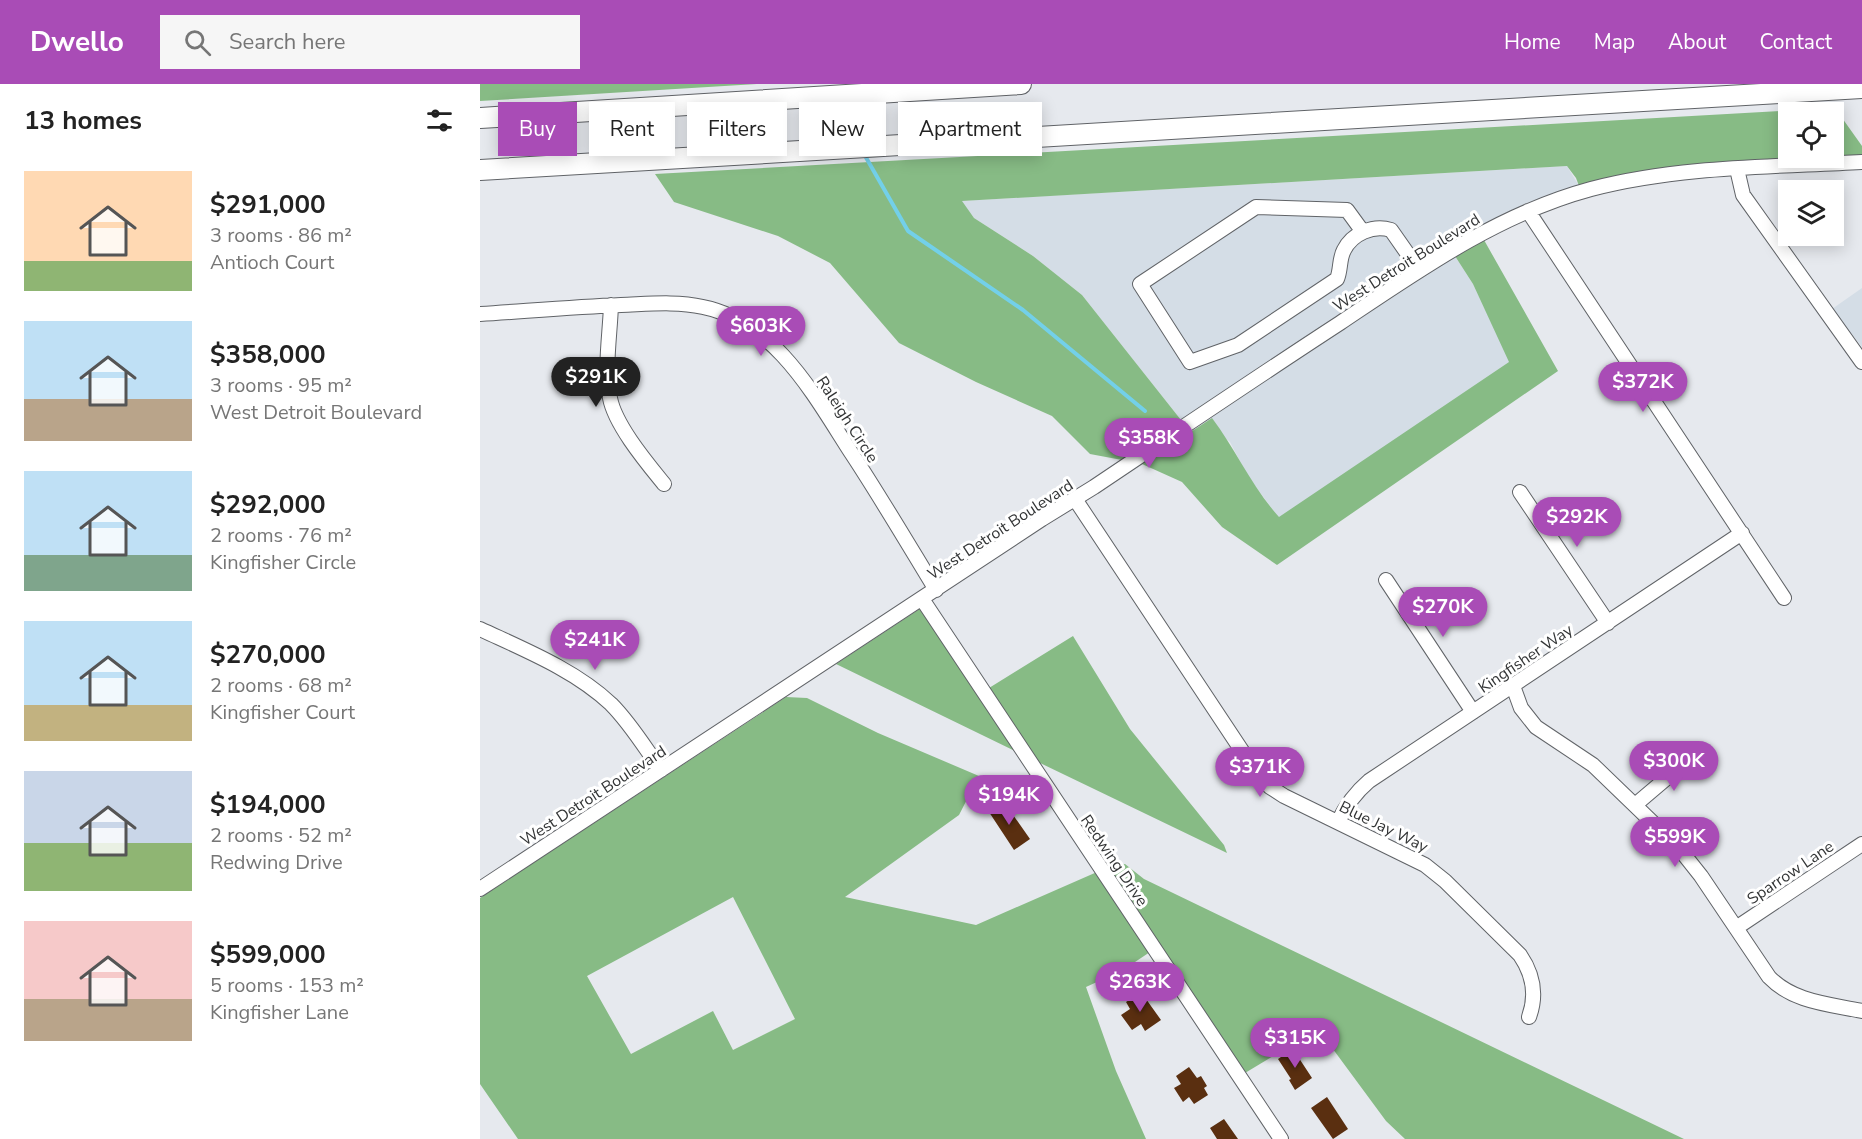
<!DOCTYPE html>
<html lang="en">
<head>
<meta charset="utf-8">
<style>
	:root { --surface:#fff; --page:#f6f6f6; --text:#222; --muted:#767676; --accent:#a94cb6 }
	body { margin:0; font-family:"Nunito Sans",sans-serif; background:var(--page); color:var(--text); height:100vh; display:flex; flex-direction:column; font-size:22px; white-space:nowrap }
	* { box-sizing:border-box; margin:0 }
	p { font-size:20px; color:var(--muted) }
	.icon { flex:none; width:33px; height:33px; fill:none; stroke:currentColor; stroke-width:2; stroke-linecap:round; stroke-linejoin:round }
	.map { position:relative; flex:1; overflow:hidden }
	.panel { display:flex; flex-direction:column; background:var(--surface); width:480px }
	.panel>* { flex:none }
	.top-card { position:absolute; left:18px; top:18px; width:570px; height:54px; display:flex; gap:12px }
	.buttons { position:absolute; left:1298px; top:18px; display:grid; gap:12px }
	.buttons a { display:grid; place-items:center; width:66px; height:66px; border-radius:0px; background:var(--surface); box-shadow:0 3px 15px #0003; font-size:30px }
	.price { position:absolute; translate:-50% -51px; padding:0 14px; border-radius:21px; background:var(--accent); color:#fff; font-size:20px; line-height:39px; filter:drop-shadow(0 2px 3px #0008) }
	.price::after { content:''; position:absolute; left:50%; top:36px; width:18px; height:14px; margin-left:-9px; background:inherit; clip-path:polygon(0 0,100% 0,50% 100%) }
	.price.current { background:#222; color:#fff }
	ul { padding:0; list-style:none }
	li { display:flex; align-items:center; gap:18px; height:150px; padding:0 24px }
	li span { display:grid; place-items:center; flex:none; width:168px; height:120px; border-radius:0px; color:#555 }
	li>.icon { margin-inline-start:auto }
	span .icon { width:72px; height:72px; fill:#fffc; stroke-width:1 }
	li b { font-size:26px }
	h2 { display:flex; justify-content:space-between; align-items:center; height:72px; padding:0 24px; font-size:26px }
	.pill { padding:0 21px; border-radius:0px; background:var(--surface); box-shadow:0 3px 15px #0003; font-size:21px; line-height:54px }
	.pill.current { background:var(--accent); color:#fff }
	header { display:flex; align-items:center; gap:36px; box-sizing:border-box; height:84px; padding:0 30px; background:var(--accent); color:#fff }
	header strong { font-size:28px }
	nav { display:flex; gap:33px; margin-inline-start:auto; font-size:21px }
	.search { width:420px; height:54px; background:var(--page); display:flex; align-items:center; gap:15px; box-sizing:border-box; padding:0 21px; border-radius:0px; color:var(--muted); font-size:22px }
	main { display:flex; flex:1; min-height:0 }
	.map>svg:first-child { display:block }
</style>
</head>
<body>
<header>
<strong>Dwello</strong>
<div class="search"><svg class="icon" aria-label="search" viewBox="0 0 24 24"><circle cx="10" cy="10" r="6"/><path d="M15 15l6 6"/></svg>Search here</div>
<nav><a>Home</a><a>Map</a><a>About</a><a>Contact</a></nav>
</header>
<main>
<section class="panel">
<h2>13 homes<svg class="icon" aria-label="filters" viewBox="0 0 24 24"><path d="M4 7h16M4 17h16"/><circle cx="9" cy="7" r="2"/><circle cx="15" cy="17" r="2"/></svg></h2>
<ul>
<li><span style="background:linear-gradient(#ffd9b3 75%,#8fb573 0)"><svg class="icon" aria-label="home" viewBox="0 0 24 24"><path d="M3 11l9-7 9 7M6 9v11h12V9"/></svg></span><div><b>$291,000</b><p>3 rooms · 86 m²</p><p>Antioch Court</p></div></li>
<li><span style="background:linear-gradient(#bfe0f5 65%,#b9a48a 0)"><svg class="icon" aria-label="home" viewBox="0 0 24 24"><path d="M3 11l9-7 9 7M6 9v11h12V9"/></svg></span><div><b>$358,000</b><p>3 rooms · 95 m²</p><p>West Detroit Boulevard</p></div></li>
<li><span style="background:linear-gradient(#bfe0f5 70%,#7fa58c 0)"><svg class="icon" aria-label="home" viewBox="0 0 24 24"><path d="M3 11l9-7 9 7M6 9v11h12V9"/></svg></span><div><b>$292,000</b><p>2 rooms · 76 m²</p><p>Kingfisher Circle</p></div></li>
<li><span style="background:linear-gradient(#bfe0f5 70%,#c2b280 0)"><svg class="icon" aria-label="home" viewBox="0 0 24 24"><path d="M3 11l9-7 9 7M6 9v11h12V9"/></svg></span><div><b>$270,000</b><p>2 rooms · 68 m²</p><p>Kingfisher Court</p></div></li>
<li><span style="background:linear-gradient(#c9d6e8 60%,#8fb573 0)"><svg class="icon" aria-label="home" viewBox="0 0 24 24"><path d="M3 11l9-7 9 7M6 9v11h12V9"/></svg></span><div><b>$194,000</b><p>2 rooms · 52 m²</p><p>Redwing Drive</p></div></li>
<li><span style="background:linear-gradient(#f6c9c9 65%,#b9a48a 0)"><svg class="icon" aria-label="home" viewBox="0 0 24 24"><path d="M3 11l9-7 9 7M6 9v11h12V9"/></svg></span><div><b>$599,000</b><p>5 rooms · 153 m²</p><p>Kingfisher Lane</p></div></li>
</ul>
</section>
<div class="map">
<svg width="1382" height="1055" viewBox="0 0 1382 1055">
	<rect width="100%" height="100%" fill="#e6e9ee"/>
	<path fill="#d4dde6" d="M1087,82l12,20 -50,16 -72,37 -276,181 -99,-125 -49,-39 -59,-38 -13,-17z
		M975,172l18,28 37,78 -231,156 -32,-43 -17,-33 -24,-20 -15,10 -1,-1z
		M1382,204v59l-30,-38z"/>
	<path fill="#87bb85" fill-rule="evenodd" d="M0,0h277l-277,17z
		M1355,24l27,38v9l-29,2v-45h-45v46h29l-146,9 -50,8 -42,11 -3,-8 -9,-12 -605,35 12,17 59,38 49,39 99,125 -59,40 -32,-6 -38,-38 -76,-34 -77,-39 -69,-80 -52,-27 -104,-34 -19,-28z
		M1004,156l74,131 -281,194 -55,-38 -40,-45 -40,-18 70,-46c24,32 40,69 67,99l230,-155 -36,-78 -18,-28z
		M441,524l96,144 -181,-88z
		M593,552l57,93 94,116 3,8 -189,-91 -49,-74z
		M306,613l21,1 71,35 101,43 -20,39 -114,82 131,28 121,-53 53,80 -27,18 -37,17 30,84 30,68h-628l-38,-55v-186zM253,813l62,122 -62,31 -20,-39 -82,43 -44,-78z
		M645,780l19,15 540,260h-279l-19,-18 -59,-80 -7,-13 -75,45 -137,-205z"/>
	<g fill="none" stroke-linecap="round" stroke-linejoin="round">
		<path stroke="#73d0e9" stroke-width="4" d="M354,18l22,38
			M384,70l44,77 115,79 122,101"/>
	</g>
	<path fill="#5a2f10" d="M524,718l26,37 -16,11 -25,-38z
		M661,908l20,28 -16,11 -4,-7 -9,6 -11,-15 9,-6 -4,-7z
		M813,965l19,29 -17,12 -6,-10 2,-1 -13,-20z
		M709,983l8,11 4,-2 6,10 -3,2 4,7 -14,9 -5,-7 -6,5 -9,-14 7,-4 -5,-8z
		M847,1013l21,32 -15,10 -22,-31z
		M744,1035l14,20h-21l-7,-11z"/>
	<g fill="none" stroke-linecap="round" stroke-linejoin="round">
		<defs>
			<path id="minor" d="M1257,85l6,26 119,167
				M1048,127l256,387
				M883,148l-16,-22 -91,-3 -116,77 50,78 48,-17 99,-66c4,-9 2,-20 7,-29 8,-16 29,-26 47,-20l28,40
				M131,221c-1,30 -7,64 -1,93 5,27 37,65 54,86
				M0,230c47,-3 94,-7 141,-9 28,-1 55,-4 82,2 73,15 112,90 149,147 29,44 56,90 84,136
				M1040,408l88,131
				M595,415l183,276 12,12 14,9 141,69 20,16 75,74c13,19 17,40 9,62
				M906,496l87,132
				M442,515l359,540
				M0,545c45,21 95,41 131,75 20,20 34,44 50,66
				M1033,602l8,22 15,19 57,38 85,82 23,29 68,101c24,25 60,27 93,34
				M1155,721l33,-28 27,-19
				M858,738c8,-17 17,-29 31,-41l373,-248
				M0,805l562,-370 52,-32c82,-55 163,-110 246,-164 79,-53 158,-109 251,-134 88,-23 181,-22 271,-27
				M1256,844l126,-84"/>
			<path id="highway" d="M0,34l541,-34
				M0,86l1382,-82"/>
		</defs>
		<use href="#minor" stroke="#606367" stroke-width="16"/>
		<use href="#highway" stroke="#606367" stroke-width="22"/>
		<use href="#minor" stroke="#fff" stroke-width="14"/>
		<use href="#highway" stroke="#fff" stroke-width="20"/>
	</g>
	<g text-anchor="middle" stroke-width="6" stroke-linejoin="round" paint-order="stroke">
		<g font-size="16" fill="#333536" stroke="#fff">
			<text transform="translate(926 178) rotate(-32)" y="6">West Detroit Boulevard</text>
			<text transform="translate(368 335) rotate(57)" y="6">Raleigh Circle</text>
			<text transform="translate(520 445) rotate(-33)" y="6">West Detroit Boulevard</text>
			<text transform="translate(1045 574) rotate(-34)" y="6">Kingfisher Way</text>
			<text transform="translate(113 711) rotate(-33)" y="6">West Detroit Boulevard</text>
			<text transform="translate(904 742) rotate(26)" y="6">Blue Jay Way</text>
			<text transform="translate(635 776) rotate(56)" y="6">Redwing Drive</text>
			<text transform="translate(1310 788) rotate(-34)" y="6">Sparrow Lane</text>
		</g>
	</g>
</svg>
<div class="buttons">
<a><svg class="icon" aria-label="locate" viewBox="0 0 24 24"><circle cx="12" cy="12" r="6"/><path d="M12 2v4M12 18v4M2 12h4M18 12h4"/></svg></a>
<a><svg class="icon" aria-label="layers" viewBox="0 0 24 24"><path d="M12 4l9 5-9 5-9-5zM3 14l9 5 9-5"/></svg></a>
</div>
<b class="price" style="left:281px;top:273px">$603K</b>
<b class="price current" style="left:116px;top:324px">$291K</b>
<b class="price" style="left:1163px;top:329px">$372K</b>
<b class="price" style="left:669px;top:385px">$358K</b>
<b class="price" style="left:1097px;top:464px">$292K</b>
<b class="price" style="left:963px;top:554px">$270K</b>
<b class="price" style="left:115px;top:587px">$241K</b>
<b class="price" style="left:1194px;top:708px">$300K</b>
<b class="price" style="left:780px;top:714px">$371K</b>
<b class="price" style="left:529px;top:742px">$194K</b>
<b class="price" style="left:1195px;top:784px">$599K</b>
<b class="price" style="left:660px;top:929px">$263K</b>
<b class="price" style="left:815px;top:985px">$315K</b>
<div class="top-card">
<a class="pill current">Buy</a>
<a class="pill">Rent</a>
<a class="pill">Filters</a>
<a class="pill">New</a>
<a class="pill">Apartment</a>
</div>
</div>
</main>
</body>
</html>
